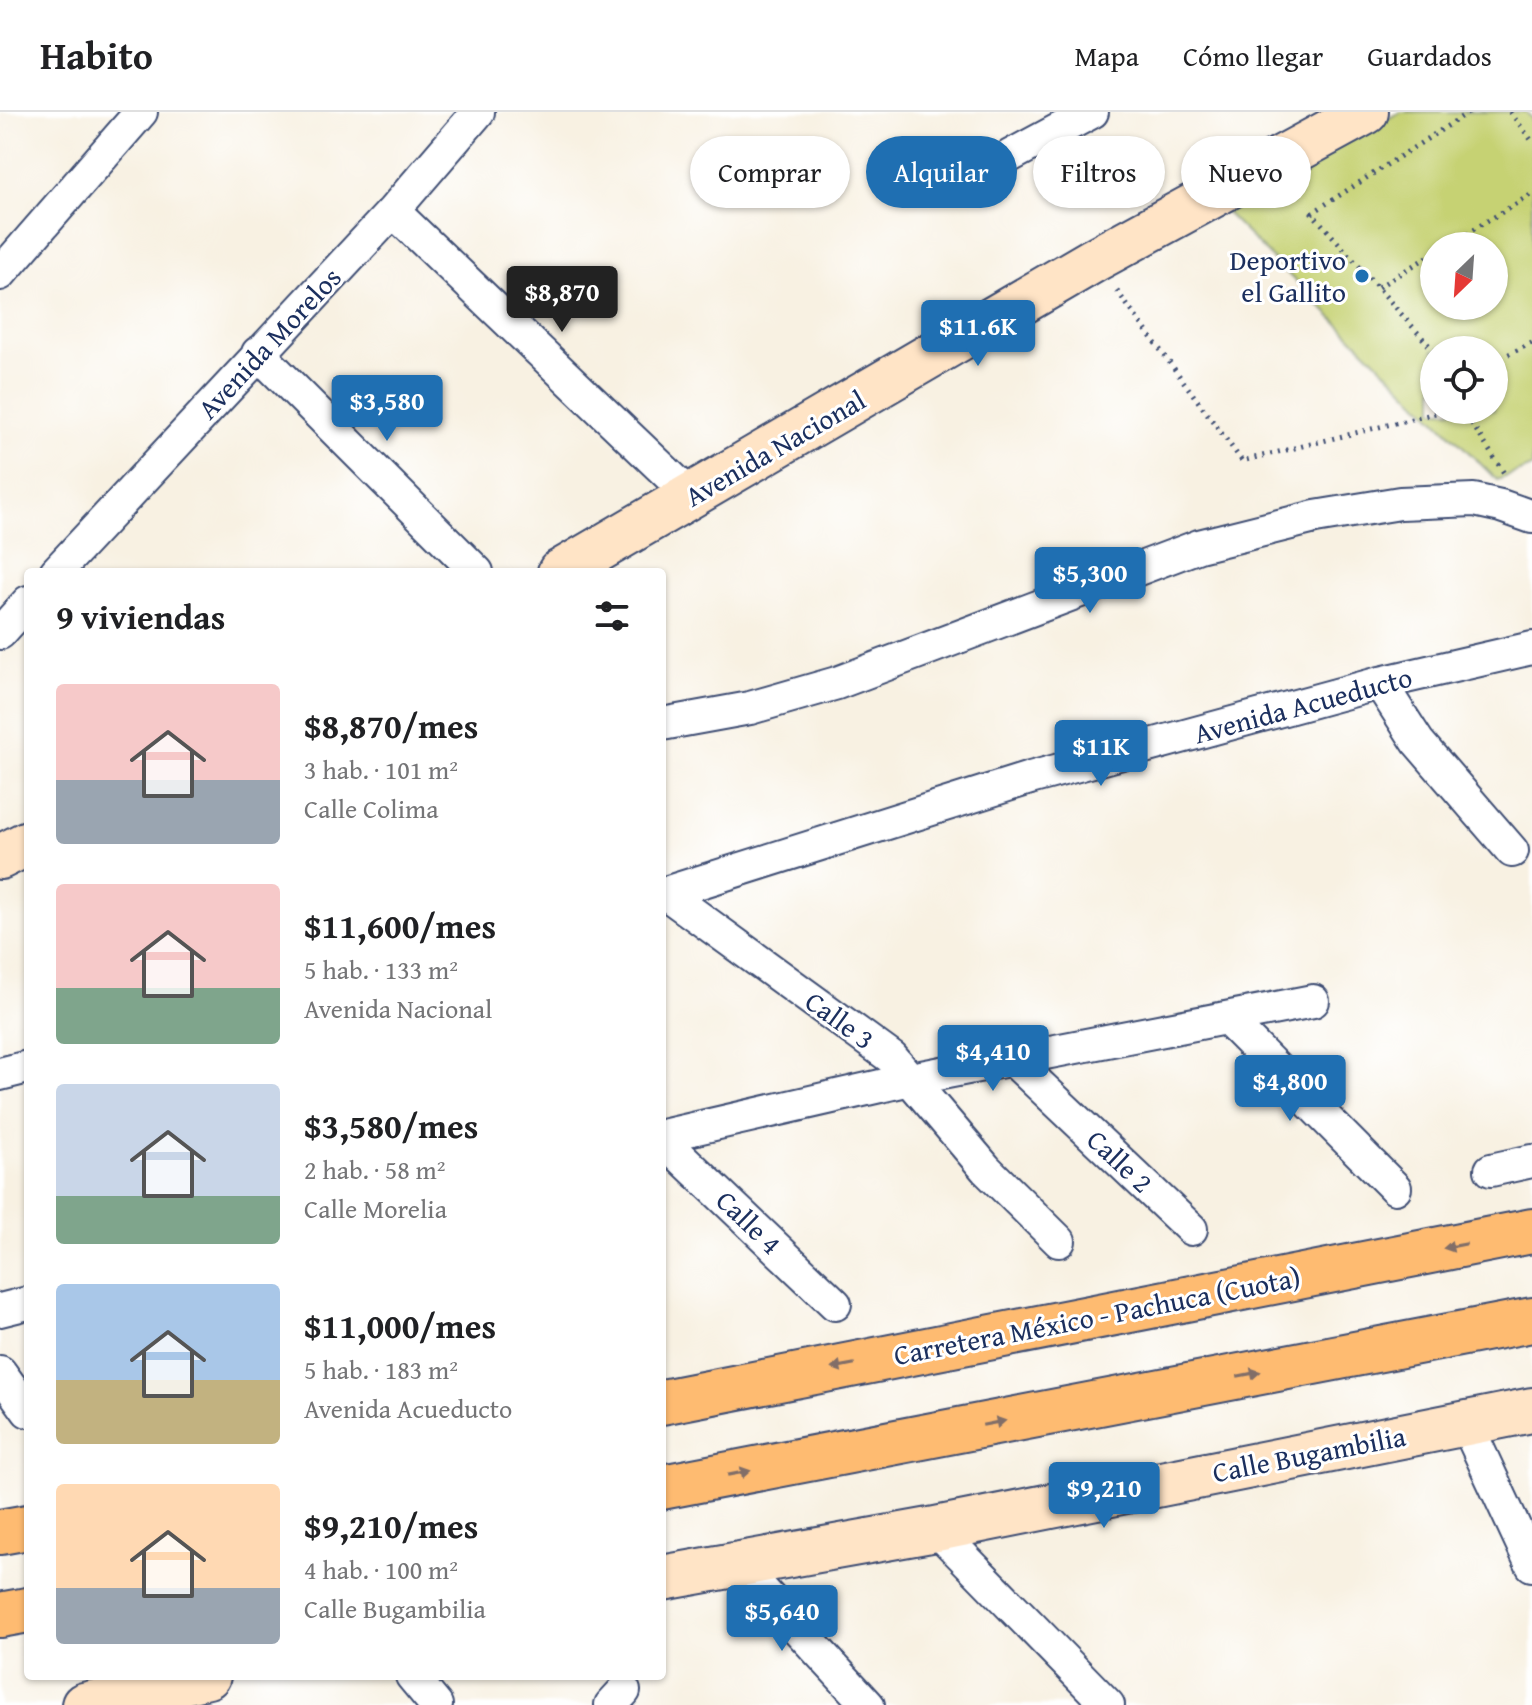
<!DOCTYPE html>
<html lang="es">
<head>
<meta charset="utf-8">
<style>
	:root { --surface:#fff; --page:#f6f6f6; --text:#202124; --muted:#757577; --line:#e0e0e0; --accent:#1f6fb2 }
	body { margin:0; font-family:"Gentium Book Plus",serif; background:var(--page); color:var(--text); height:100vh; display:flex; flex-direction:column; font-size:30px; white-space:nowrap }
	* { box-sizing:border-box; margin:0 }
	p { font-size:26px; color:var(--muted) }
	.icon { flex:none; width:44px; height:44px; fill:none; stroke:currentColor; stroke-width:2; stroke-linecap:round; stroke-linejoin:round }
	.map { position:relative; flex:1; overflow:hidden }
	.details { position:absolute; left:24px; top:456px; width:642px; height:1112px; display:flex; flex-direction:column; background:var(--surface); border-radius:8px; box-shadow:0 2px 6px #0004 }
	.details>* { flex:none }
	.banner { position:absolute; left:690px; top:24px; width:722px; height:72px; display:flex; gap:16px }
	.needle { width:52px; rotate:205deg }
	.fabs { position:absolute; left:1420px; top:120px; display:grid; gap:16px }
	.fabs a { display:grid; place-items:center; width:88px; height:88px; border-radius:50%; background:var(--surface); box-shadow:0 2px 6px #0004; font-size:40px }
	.price { position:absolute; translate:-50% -68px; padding:0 18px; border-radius:8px; background:var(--accent); color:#fff; font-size:26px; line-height:52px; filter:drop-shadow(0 2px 4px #0008) }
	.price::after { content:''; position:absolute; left:50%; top:48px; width:24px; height:18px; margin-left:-12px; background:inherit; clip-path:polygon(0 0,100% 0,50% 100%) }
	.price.active { background:#222; color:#fff }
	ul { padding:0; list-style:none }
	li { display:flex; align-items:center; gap:24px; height:200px; padding:0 32px }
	li span { display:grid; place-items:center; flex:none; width:224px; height:160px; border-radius:8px; color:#555 }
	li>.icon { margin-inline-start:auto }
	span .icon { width:96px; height:96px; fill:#fffc; stroke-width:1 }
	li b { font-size:34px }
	h2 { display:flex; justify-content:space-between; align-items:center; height:96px; padding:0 32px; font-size:34px }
	.chip { padding:0 28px; border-radius:36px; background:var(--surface); box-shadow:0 2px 6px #0004; font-size:28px; line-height:72px }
	.chip.active { background:var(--accent); color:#fff }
	header { display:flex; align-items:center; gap:48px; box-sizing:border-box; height:112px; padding:0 40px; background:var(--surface); border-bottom:2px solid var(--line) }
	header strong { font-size:38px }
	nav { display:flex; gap:44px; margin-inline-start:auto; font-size:28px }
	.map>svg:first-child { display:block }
</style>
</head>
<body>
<header>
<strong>Habito</strong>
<nav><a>Mapa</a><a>Cómo llegar</a><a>Guardados</a></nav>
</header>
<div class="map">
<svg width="1532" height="1593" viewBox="0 0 1532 1593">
	<rect width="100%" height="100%" fill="#fff"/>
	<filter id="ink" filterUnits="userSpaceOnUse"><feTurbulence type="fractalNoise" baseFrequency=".0125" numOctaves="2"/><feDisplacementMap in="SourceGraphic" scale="16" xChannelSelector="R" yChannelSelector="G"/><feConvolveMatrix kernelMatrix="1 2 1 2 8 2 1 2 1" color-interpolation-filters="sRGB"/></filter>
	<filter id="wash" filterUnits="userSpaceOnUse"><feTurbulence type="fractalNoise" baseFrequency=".006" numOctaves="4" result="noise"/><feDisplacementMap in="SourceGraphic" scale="32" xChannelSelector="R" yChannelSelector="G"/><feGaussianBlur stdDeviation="1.8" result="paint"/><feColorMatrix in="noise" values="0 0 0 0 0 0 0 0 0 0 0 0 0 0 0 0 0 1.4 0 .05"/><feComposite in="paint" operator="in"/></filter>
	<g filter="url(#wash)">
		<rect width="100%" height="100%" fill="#f8f1e2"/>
		<path fill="#c6d273" stroke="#708068" stroke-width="2" fill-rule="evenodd" d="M1400,0h126l6,7v348l-35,13 -275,-271zM1434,134h60v60h-60zM1434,238h60v60h-60z"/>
	</g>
	<g filter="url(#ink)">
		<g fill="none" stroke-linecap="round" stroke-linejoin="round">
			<defs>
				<path id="street" d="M1010,44l82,-44
					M393,99l299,286
					M0,162l141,-162
					M258,241l219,219
					M56,460l337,-361 85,-99
					M0,521l28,-31
					M1380,571l38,59 94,109
					M662,612l88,-16 87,-25 362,-137 116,-29 85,-14 74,-3 27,6 31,11
					M665,781l227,165 94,111 73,72
					M662,782l368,-116 350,-95 152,-35
					M1226,906l169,170
					M1013,948l178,169
					M0,962l28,-7
					M662,1024l249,-57 402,-78
					M662,1027l173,165
					M1491,1058l41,-9
					M0,1198l28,-7
					M0,1260l28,39
					M1466,1311l66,142
					M936,1417l172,176
					M737,1451l131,142
					M412,1564l24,29
					M611,1593l13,-14"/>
				<path id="secondary" d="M560,460l534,-312 272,-148
					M0,745l28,-14
					M662,1466l274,-49 596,-119
					M84,1593l124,-29"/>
				<path id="highway" d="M662,1290l870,-171
					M662,1375l870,-167
					M0,1420l28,-5
					M0,1503l28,-5"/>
			</defs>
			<use href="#street" stroke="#3c4c72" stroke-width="36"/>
			<use href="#secondary" stroke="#3c4c72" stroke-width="48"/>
			<use href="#highway" stroke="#3c4c72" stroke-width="48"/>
			<path stroke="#3c4c72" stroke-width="5" stroke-dasharray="2 6" stroke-linecap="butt" d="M1510,0l22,29
				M1446,134l86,-52
				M1378,175l56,-34
				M1117,179l125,170 206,-51
				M1434,239l-122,-138 157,-101
				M1494,249l38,-18
				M1463,298l41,63"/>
			<use href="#street" stroke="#fff" stroke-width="32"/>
			<use href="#secondary" stroke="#ffe4c6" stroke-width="44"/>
			<use href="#highway" stroke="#febb71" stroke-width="44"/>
		</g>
		<defs><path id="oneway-solid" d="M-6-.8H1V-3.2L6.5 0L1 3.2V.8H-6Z" transform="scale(2)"/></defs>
		<g fill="#816e67">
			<use href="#oneway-solid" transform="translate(1455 1134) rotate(169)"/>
			<use href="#oneway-solid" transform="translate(843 1254) rotate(169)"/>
			<use href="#oneway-solid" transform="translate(1249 1262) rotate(-11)"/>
			<use href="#oneway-solid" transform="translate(994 1311) rotate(-11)"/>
			<use href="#oneway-solid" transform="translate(739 1361) rotate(-11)"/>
		</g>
	</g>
	<circle fill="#1f6fb2" stroke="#fff" stroke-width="3" cx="1362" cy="164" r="8"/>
	<g text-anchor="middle" stroke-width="6" stroke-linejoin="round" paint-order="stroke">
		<g font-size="28" fill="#1b2f5e" stroke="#fff" text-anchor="end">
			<text x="1346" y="158">Deportivo<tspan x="1346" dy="32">el Gallito</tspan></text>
		</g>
		<g font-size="28" fill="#1b2f5e" stroke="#fff">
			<text transform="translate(269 231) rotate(-47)" y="10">Avenida Morelos</text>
			<text transform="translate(775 336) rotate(-30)" y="10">Avenida Nacional</text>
			<text transform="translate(1303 593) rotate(-15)" y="10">Avenida Acueducto</text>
			<text transform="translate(840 908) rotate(36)" y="10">Calle 3</text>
			<text transform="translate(1120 1049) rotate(43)" y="10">Calle 2</text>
			<text transform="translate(749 1110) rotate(44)" y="10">Calle 4</text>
			<text transform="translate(1097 1204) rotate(-11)" y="10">Carretera México - Pachuca (Cuota)</text>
			<text transform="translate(1309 1342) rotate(-11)" y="10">Calle Bugambilia</text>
		</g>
	</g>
</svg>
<div class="fabs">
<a><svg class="needle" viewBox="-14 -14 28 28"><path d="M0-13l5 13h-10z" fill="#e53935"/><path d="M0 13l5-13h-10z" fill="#757577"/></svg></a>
<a><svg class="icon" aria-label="locate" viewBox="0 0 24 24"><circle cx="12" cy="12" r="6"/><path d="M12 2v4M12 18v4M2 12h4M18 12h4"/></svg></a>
</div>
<b class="price active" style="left:562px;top:222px">$8,870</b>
<b class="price" style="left:978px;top:256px">$11.6K</b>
<b class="price" style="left:387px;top:331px">$3,580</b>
<b class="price" style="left:1090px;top:503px">$5,300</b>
<b class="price" style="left:1101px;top:676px">$11K</b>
<b class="price" style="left:993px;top:981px">$4,410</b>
<b class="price" style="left:1290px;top:1011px">$4,800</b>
<b class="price" style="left:1104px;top:1418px">$9,210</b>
<b class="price" style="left:782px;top:1541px">$5,640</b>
<div class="banner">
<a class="chip">Comprar</a>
<a class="chip active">Alquilar</a>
<a class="chip">Filtros</a>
<a class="chip">Nuevo</a>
</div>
<section class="details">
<h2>9 viviendas<svg class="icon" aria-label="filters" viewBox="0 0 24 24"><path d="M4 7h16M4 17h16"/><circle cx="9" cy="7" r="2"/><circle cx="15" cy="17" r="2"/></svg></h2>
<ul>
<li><span style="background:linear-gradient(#f6c9c9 60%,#9aa5b1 0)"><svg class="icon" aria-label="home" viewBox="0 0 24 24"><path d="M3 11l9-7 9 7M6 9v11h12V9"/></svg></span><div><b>$8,870/mes</b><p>3 hab. · 101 m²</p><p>Calle Colima</p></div></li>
<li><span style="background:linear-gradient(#f6c9c9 65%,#7fa58c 0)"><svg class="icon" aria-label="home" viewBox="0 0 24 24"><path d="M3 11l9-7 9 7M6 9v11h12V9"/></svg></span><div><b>$11,600/mes</b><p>5 hab. · 133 m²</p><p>Avenida Nacional</p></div></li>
<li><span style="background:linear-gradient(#c9d6e8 70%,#7fa58c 0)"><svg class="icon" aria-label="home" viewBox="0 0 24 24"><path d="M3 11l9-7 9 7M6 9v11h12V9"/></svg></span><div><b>$3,580/mes</b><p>2 hab. · 58 m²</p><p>Calle Morelia</p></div></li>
<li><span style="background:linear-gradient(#a9c7e8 60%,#c2b280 0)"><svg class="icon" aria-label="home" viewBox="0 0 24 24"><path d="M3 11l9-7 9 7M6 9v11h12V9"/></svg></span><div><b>$11,000/mes</b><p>5 hab. · 183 m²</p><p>Avenida Acueducto</p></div></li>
<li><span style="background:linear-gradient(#ffd9b3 65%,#9aa5b1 0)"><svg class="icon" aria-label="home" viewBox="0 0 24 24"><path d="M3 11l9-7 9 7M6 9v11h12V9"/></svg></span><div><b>$9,210/mes</b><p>4 hab. · 100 m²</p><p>Calle Bugambilia</p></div></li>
</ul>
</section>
</div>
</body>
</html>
